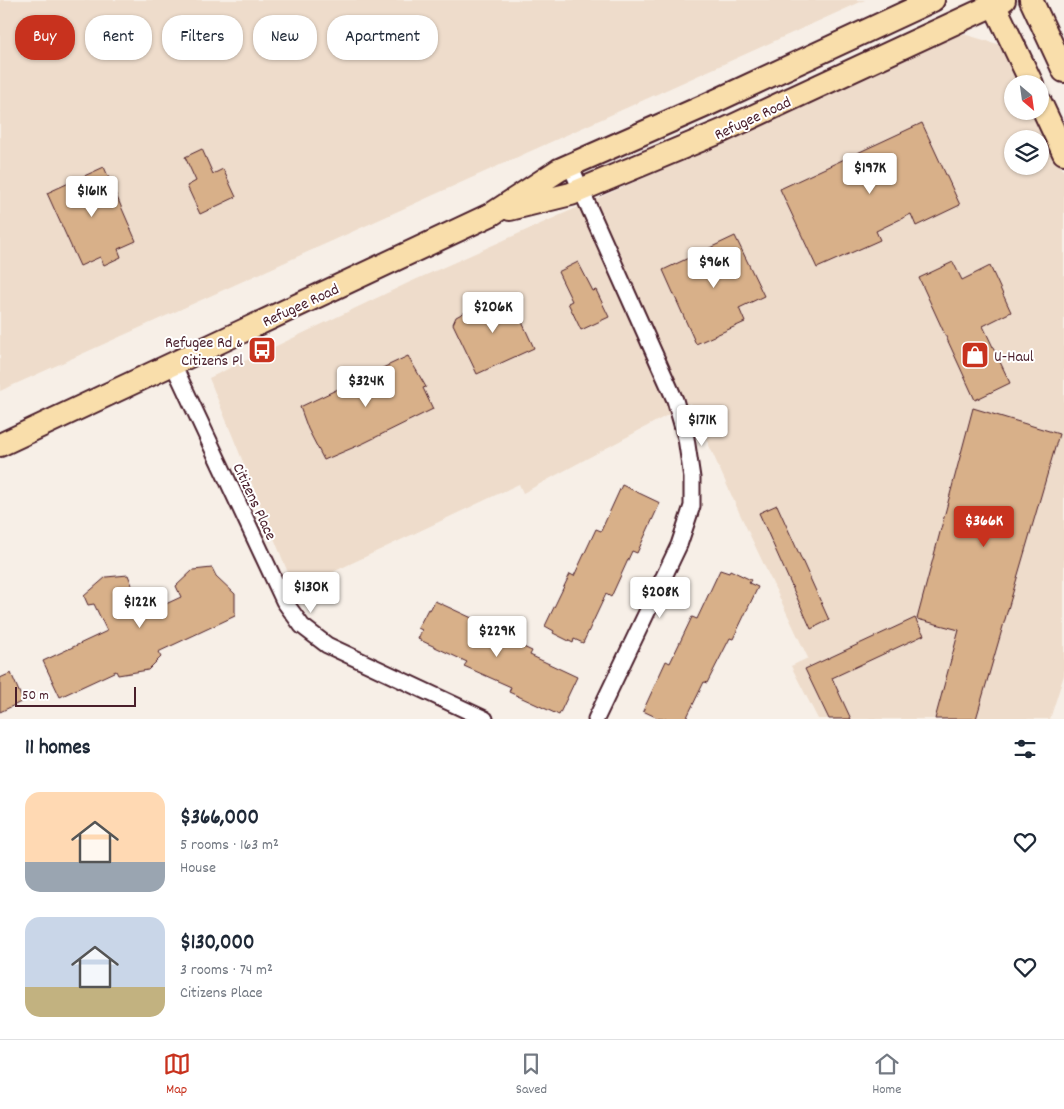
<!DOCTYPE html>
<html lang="en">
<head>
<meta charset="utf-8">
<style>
	:root { --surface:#fff; --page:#f2f2f3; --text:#1f2937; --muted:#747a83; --line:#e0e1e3; --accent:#c8321e }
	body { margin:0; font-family:Dekko,sans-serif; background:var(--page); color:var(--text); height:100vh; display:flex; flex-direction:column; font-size:19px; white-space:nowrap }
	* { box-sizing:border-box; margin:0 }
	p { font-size:16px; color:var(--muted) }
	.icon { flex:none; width:28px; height:28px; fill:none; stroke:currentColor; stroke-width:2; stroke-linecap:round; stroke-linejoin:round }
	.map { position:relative; height:719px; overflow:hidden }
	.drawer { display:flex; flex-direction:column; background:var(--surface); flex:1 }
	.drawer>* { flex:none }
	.guide { position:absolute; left:15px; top:15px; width:500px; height:45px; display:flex; gap:10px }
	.needle { width:32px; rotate:151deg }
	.controls { position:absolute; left:1004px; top:75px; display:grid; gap:10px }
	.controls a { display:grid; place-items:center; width:45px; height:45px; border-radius:50%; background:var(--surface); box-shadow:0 1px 4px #0004; font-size:25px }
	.scale { position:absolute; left:15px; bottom:12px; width:121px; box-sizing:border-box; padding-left:5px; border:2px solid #4a1f2b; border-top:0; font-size:14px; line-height:18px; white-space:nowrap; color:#4a1f2b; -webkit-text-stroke:4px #fff; paint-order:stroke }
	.price { position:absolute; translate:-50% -42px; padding:0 11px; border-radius:5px; background:#fff; color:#222; font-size:16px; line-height:32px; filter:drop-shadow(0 1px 2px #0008) }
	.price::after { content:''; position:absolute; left:50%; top:30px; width:15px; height:11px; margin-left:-8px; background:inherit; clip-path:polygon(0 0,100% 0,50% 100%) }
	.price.selected { background:var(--accent); color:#fff }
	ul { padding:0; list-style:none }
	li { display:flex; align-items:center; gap:15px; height:125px; padding:0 25px }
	li span { display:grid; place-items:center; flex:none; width:140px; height:100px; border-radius:15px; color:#555 }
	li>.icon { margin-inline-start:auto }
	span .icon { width:60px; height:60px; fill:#fffc; stroke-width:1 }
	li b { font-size:21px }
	h2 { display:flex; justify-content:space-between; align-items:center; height:60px; padding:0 25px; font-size:21px }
	.pill { padding:0 18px; border-radius:20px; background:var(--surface); box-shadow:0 1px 4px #0004; font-size:18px; line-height:45px }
	.pill.selected { background:var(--accent); color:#fff }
	.tabs { display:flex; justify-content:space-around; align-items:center; height:70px; border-top:1px solid var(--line); background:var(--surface); font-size:14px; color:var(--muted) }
	.tabs a { display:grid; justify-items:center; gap:2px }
	.tabs .selected { color:var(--accent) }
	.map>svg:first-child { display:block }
</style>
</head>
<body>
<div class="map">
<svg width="1064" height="719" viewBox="0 0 1064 719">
	<rect width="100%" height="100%" fill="#f7efe7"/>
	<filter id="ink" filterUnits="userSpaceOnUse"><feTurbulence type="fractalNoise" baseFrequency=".02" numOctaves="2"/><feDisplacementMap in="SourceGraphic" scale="10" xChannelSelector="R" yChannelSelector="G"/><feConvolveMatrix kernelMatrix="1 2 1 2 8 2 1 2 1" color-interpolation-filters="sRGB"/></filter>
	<g filter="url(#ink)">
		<path fill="#eedccb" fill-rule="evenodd" d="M0,0h865l-865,391z
			M960,33l41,12 19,39h-8v27h22l30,61v503l-14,44h-232l-27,-53 17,-8 -69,-146 -49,-109 -167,90 -4,-9 -224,106 -86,-212 199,-95 258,-115zM1012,139h28v27h-28z"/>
		<path fill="#d8b089" stroke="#4a1f2b" d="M922,123l38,82 -44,21 -5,-12 -35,17 4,9 -63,28 -37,-79z
			M202,149l11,25 10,-5 13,28 -36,17 -13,-28 9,-5 -11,-24z
			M104,167l32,74 -18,8 3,8 -17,8 -4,-8 -20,9 -33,-73z
			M735,236l29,60 -25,12 6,14 -49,22 -33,-74z
			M578,262l15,29 3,-1 13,27 -28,13 -13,-27 4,-2 -14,-29z
			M953,262l9,18 28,-14 21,46 -28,14 27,57 -35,17 -56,-122z
			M510,296l24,52 -57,26 -24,-50 3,-7 13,-7 6,2 25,-13h3z
			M408,356l18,31 -3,1 10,21 -69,34 -40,17 -16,-31 -8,-22z
			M973,408l86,26 -83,285h-41l24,-89 -42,-11z
			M622,485l38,18 -23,50 -5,-2 -21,46 -5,-3 -23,49 -9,-4 -1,4 -20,-10 1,-2 -9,-5 25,-52 4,2 22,-47 5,2z
			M777,505l52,115 -18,9 -52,-116z
			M212,568l4,8 19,18v22l-77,36 3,5 -13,13 -30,5 -2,-4 -56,26 -17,-36 64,-30 -13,-27 -6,1 -4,-9 22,-19 22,-2 4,10 -3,3 13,27 39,-18 -5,-11 17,-16z
			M720,570l9,3 1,-3 21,10 -2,3 9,4 -25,52 -3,-1 -23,45 -3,-1 -18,37h-26l-17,-8 23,-50 4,2 22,-46 5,2z
			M435,601l52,24 -2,4 47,22 -2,4 47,22 -18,38 -50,-23 2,-5 -47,-21 3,-4 -49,-23 4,-9 -4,-2 10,-19 2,1z
			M915,618l9,17 -92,43 19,41h-22l-24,-50z
			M11,673l12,28 -23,11v-34z"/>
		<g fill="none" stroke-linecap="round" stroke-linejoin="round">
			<defs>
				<path id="street" d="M570,165l105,235 11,38 6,40v28l-13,39 -83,174
					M173,364l111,237 18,25 25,19 158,74"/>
				<path id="primary" d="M992,0l40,84
					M1031,0l33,71
					M1040,102l24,51
					M510,209l61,-15 151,-63 282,-131
					M0,445l492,-231 67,-44 150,-66 224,-104"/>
			</defs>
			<use href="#street" stroke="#4a1f2b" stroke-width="19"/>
			<use href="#primary" stroke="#4a1f2b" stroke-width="26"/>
			<use href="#street" stroke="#fff" stroke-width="15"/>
			<use href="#primary" stroke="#f9deab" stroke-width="22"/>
		</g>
	</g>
	<defs>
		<symbol id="bus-square" viewBox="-11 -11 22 22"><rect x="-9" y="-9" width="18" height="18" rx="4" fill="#c8321e" stroke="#fff"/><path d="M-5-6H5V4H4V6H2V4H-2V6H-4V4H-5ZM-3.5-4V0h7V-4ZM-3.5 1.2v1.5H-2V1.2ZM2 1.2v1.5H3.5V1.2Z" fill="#fff"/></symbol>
		<symbol id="shop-square" viewBox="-11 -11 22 22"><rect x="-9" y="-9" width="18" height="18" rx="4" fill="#c8321e" stroke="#fff"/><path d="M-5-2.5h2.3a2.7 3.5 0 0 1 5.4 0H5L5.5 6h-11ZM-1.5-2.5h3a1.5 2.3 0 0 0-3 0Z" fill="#fff"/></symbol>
	</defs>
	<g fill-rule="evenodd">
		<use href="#bus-square" x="246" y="334" width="32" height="32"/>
		<use href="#shop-square" x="959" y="339" width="32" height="32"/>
	</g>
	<g text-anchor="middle" stroke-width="4" stroke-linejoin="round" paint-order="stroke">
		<g font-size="16" fill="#4a1f2b" stroke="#fff">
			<text transform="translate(752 117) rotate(-25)" y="6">Refugee Road</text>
			<text transform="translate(300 304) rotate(-25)" y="6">Refugee Road</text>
			<text transform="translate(256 501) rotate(65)" y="6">Citizens Place</text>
		</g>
		<g font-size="16" fill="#4a1f2b" stroke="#fff" text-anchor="end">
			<text x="243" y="347">Refugee Rd &amp;<tspan x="243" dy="18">Citizens Pl</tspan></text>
			<text x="994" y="361" text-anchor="start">U-Haul</text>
		</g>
	</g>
</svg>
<div class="controls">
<a><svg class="needle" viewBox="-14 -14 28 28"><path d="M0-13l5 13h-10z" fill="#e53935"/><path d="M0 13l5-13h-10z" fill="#747a83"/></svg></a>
<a><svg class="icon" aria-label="layers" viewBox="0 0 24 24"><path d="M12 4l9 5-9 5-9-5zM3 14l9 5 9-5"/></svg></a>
</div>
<div class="scale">50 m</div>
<b class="price" style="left:870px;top:195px">$197K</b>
<b class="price" style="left:92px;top:218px">$161K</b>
<b class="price" style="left:714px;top:289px">$96K</b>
<b class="price" style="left:493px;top:334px">$206K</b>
<b class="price" style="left:366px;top:408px">$324K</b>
<b class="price" style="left:702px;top:447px">$171K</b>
<b class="price selected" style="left:984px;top:548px">$366K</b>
<b class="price" style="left:311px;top:614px">$130K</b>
<b class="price" style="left:660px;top:619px">$208K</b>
<b class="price" style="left:140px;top:629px">$122K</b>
<b class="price" style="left:497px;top:658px">$229K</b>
<div class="guide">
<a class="pill selected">Buy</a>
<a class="pill">Rent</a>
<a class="pill">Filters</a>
<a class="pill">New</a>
<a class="pill">Apartment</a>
</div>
</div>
<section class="drawer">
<h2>11 homes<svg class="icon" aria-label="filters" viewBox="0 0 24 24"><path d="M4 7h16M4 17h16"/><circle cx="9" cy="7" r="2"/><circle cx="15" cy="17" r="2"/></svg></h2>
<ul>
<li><span style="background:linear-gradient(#ffd9b3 70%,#9aa5b1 0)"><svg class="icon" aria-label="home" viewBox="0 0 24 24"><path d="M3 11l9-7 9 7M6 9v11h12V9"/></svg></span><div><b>$366,000</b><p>5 rooms · 163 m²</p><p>House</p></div><svg class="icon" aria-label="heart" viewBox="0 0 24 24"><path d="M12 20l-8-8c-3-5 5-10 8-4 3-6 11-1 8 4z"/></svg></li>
<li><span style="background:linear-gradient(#c9d6e8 70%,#c2b280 0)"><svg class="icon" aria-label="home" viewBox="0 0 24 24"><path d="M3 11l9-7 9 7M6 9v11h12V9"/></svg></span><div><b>$130,000</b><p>3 rooms · 74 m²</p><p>Citizens Place</p></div><svg class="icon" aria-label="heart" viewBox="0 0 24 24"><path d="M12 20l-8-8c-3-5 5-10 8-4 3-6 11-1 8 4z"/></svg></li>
</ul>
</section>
<nav class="tabs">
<a class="selected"><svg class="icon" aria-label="map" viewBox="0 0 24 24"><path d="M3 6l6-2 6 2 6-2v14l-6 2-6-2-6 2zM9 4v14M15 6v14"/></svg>Map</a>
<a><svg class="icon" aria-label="saved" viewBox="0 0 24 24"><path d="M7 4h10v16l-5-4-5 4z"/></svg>Saved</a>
<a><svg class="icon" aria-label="home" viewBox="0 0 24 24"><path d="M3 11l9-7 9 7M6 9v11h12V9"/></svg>Home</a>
</nav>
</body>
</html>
